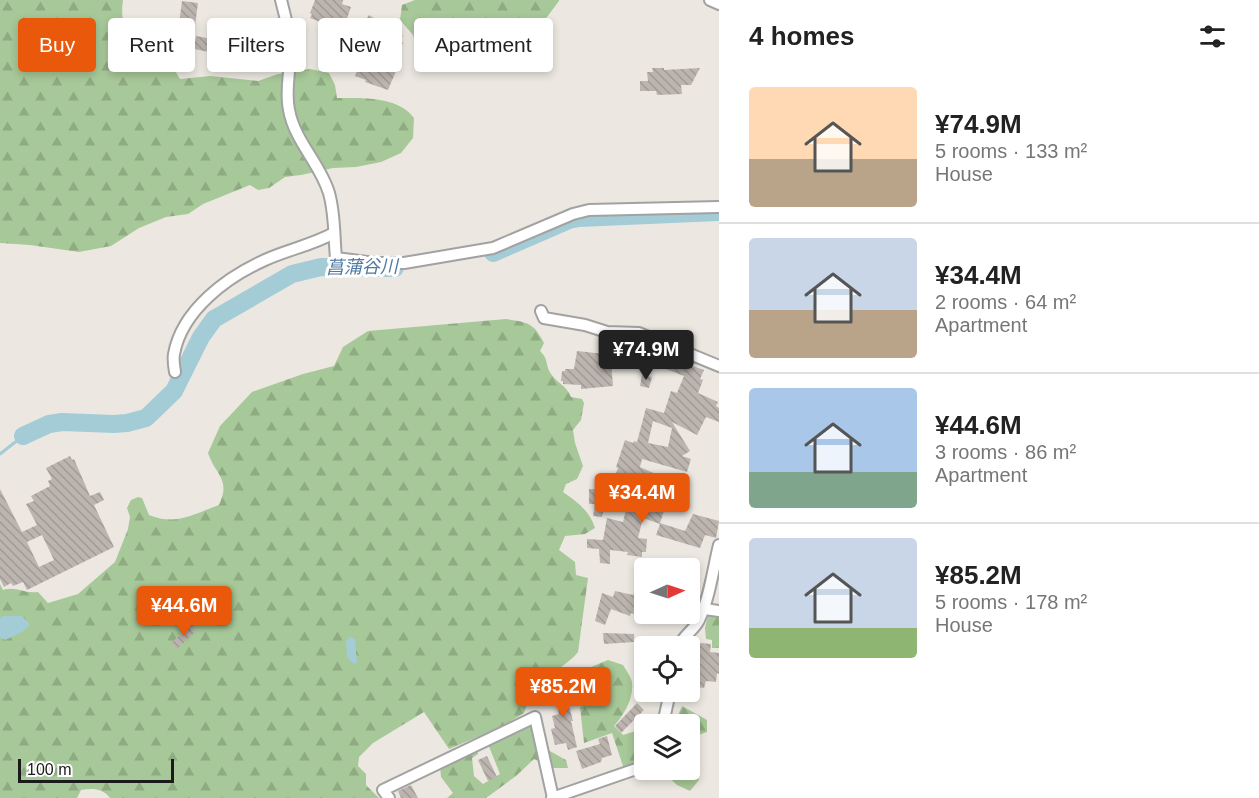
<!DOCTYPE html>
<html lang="en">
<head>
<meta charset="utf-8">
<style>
	:root { --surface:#fff; --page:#f2f2f2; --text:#222; --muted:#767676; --line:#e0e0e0; --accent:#ea580c }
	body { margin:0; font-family:Helvetica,"Noto Sans JP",sans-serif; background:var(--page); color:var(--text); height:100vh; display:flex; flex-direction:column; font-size:22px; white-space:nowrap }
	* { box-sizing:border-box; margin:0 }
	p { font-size:20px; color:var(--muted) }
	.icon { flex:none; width:33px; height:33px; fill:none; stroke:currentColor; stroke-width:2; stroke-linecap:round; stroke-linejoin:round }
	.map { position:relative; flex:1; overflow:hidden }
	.details { display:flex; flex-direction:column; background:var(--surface); width:540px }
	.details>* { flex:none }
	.top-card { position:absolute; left:18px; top:18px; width:570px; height:54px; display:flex; gap:12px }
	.needle { width:39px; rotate:87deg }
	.controls { position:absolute; left:634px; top:558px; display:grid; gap:12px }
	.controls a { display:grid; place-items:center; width:66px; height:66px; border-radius:6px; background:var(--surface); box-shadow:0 3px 9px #0003; font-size:30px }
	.scale { position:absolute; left:18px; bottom:15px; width:156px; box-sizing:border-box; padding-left:6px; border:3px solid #1b1b1b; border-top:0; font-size:16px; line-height:21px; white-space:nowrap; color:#1b1b1b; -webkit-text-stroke:4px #fff; paint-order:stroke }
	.price { position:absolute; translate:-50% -51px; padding:0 14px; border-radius:6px; background:var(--accent); color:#fff; font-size:20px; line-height:39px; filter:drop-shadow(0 2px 3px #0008) }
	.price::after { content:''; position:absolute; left:50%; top:36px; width:18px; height:14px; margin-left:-9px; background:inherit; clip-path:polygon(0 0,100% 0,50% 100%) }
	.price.selected { background:#222; color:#fff }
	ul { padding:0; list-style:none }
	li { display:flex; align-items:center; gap:18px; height:150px; padding:0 30px }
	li+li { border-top:2px solid var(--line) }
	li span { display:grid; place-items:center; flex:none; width:168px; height:120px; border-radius:6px; color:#555 }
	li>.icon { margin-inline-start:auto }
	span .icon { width:72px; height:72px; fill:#fffc; stroke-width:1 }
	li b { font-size:26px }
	h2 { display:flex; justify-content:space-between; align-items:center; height:72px; padding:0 30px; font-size:26px }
	.chip { padding:0 21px; border-radius:6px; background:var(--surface); box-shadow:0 3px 9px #0003; font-size:21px; line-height:54px }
	.chip.selected { background:var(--accent); color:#fff }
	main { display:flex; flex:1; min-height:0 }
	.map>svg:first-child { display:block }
</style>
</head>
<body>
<main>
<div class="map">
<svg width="719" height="798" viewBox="0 0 719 798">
	<defs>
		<pattern id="forest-firs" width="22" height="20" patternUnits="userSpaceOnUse" patternTransform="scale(1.5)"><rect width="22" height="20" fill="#a7c898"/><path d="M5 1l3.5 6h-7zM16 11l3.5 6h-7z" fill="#8fab82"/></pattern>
		<pattern id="building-back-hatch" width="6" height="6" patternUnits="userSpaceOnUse" patternTransform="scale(1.5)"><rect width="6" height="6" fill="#bcb4ae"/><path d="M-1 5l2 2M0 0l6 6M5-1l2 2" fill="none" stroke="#a19a95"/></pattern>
	</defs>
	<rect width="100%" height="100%" fill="#ece8e1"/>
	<path fill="url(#forest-firs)" d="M0,0h123c-3,23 2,32 16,51l17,-1 14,12 10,17 30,-3 48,5 20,-7 32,-5 19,4 6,12 2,13c26,0 61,-2 77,20l-1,20 -12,15 -20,9 -25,5 -23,1 -32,7 -16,2 -16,11 -11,2 -8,-5 -47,19 -15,10 -22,3 -27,11 -28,18 -32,6 -49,-7 -30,-2z
		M415,0h144v1l-30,40 5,8 -12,20 -31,-3 -18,3 -13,-7 -9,3 -19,-2 -15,-13 -4,-15 -13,-15 2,-15z
		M506,319c22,4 27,3 38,24l-4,8c9,8 5,15 11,23 7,10 15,11 20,23l11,2 2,4 -3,17 -8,10 2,13 8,23 -6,13 -11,5 -3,8c14,10 27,19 32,36l-10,6 -20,2 -6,14 16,12 1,13 12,3 -10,74c-10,13 -35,27 -50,30l-5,15 4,7 -3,9 -23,14 -52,22 -25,-37 -51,31 -14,14 -1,9 8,8v11l13,13h-269c-7,-10 -18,-10 -29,-8l-4,8h-77v-214l3,6c15,-4 19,4 35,2l10,11 30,-9 37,-32 13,-33 2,-12 -3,-9 4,-8 7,-3 4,1 7,17c27,11 45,-1 70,-10 12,-26 -3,-29 -11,-52l12,-27 32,-34 51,-18 31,-8 9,-19 25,-16z
		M709,612l10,3v33h-7v-8l-6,-1 -1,-11z
		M608,660l15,5c3,5 8,12 9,17 2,17 -8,32 -18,44l9,9 22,-7v9l-3,2 3,22 -21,8 -12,-36 -28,10 -4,-36 10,-3 -6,-13v-18l7,-6z
		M682,706l25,14v12l-17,6v-14h-16z
		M532,724l7,21 27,15 2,8h-14l-20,-9 -18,17 -30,22h-39l6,-5 -12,-16 -1,-12 37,-17 1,6 -6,4 2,18 9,8 17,-10 -12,-30z
		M661,770h26l9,2 3,8 -9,11 -13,-6z"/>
	<path fill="#a4ccd7" d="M3,616h19l7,7v3l-7,6 -17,8 -5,-3v-19z
		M350,637l5,2 2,24 -3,1 -7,-7 -1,-16z"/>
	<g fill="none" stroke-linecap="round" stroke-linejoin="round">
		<path stroke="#a4ccd7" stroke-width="3" d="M0,454l23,-18"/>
		<path stroke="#a4ccd7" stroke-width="18" d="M493,253l76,-33 10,-2 140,-6
			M23,436l26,-12 13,-2 52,2 13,-1 19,-5 28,-27 27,-54 13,-18 78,-45 29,-7 74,1"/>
	</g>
	<path fill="url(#building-back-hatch)" fill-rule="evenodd" d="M315,0h28l-1,4 9,3 -6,17 -15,-5 -2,6 -18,-7 2,-4 -2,-1z
		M182,1l16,2 -3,23 -16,-2z
		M369,15l34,21 -3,5 3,2 -12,21 7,2 -10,24 -23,-8 1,-2 -11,-4 9,-28 12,5 9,-17 -21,-13z
		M263,28l1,3 17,1 1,20 -34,-1v5l-7,1v10l-16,-1v-18h5v-14h15z
		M196,36l16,3 -3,13 -15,-3z
		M652,68h12v2l36,-2 -9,17h-10l1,9 -25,1 -1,-4h-16v-10h8l-1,-9h6z
		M577,351l28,3 -1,7 7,1 2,24 -32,3v-4l-18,-1v-3h-2l1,-10h3v-2h9z
		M670,358l34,12 -4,9 3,1 -5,13 20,9 -2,4 3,2v14l-13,-5 -9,18 -25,-13 18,29 -8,5 9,3 -4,13 -45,-13 -2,8 42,19 -5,10 -16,-8 -1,2 -45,-14 3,-8 -2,-1 9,-27 8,3 1,-2 3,1 9,-34 18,5 7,-22 6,2 7,-17 -18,-7zM653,421l19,7 -4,19 -20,-4z
		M642,375l10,2 -3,11 -9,-2z
		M70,456l2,4 2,-1 16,37 10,-4 4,8 -10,5 20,42 -87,43 -4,-8 -10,4 -2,-3 -7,4 -4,-8v-90l22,43 15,-7 -11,-21 8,-3 -3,-5 19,-10 -2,-5 4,-2 -6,-11zM42,535l12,25 -15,7 -12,-25z
		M589,489l71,2 -5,13 10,4 -5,15 25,8 8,-17 26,7 -3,17 -11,-3 -5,13 -44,-13 4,-11 -17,-6 -5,20 9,1 -1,13h-4v5l-15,-2 1,-3 -18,-2v14l-10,-1 -1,-14 -12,-1v-9l16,1 4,-22 16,4 5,-20 -22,-5 -4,20 -9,-1 2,-12h-6z
		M644,569l1,32 -3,11 -3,-1 -2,4 -6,-2 -1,3 -19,-7 -6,16 -10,-4 7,-28 11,4 2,-6 18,4z
		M191,625l5,6 -19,18 -6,-6z
		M603,633l31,1v8l-30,2z
		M690,642l21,2 -1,8 9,1v21l-2,-1 -1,9 -10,-1 -2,7 -14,-2z
		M565,680l6,25 -2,1 4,15h-2l6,26 -9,3 -2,-7 -11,2 -4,-16 4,-1 -3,-12 7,-2 -6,-31z
		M637,703l7,7 -23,23 -6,-7z
		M607,736l5,19 -10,3 -1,4 -19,7 -6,-18 24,-7 -2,-5z
		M487,756l10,21 -9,4 -10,-21z
		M411,785l7,13h-17l-3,-7z"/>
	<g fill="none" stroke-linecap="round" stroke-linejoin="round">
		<defs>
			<path id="street" d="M281,0c5,18 9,36 9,55 0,19 -5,36 -1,55 6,32 31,53 40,83 6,21 5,44 7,65l39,5h29l89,-15 80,-34 16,-4 130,-3
				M710,0l9,4
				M541,311l3,7 41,7 22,7 32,1 80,33
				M175,372c-1,-6 -2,-13 -1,-18 8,-44 53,-77 91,-94 22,-10 47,-15 69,-27
				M705,609l14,2
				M679,646c4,-10 15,-16 20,-26 11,-23 14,-51 20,-75
				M663,724l7,-32
				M389,798l-6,-8 152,-73 18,81
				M552,798l93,-32"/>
		</defs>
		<use href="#street" stroke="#a2a2a2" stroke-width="14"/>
		<use href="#street" stroke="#fff" stroke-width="10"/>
	</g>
	<g text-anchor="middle" stroke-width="6" stroke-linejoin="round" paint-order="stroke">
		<g font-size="18" font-style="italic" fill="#4f79a2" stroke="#fff">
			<text transform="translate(362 267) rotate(-1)" y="6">菖蒲谷川</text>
		</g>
	</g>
</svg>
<div class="controls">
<a><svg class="needle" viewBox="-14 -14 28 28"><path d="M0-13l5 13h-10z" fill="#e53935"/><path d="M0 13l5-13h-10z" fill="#767676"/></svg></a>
<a><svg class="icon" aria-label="locate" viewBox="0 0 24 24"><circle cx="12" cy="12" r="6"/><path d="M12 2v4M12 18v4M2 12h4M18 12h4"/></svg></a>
<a><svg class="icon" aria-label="layers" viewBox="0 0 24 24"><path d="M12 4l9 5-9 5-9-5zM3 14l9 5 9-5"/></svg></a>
</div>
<div class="scale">100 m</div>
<b class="price selected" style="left:646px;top:381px">¥74.9M</b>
<b class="price" style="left:642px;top:524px">¥34.4M</b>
<b class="price" style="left:184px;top:637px">¥44.6M</b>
<b class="price" style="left:563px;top:718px">¥85.2M</b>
<div class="top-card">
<a class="chip selected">Buy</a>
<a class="chip">Rent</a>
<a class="chip">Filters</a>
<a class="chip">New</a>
<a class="chip">Apartment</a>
</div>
</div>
<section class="details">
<h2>4 homes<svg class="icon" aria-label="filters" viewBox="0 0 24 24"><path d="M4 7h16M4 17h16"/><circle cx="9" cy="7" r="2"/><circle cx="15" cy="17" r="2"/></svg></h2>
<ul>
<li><span style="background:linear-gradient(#ffd9b3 60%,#b9a48a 0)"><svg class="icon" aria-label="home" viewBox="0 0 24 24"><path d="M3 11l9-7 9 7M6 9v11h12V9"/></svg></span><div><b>¥74.9M</b><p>5 rooms · 133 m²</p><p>House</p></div></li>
<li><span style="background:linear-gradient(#c9d6e8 60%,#b9a48a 0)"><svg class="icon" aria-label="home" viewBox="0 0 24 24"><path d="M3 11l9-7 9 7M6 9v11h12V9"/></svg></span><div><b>¥34.4M</b><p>2 rooms · 64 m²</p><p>Apartment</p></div></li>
<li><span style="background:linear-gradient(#a9c7e8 70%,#7fa58c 0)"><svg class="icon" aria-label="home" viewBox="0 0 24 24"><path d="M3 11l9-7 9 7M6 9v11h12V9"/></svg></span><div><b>¥44.6M</b><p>3 rooms · 86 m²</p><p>Apartment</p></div></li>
<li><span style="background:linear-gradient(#c9d6e8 75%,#8fb573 0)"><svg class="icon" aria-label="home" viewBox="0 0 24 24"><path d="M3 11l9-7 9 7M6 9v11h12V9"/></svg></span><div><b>¥85.2M</b><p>5 rooms · 178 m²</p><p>House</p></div></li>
</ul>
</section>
</main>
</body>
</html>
